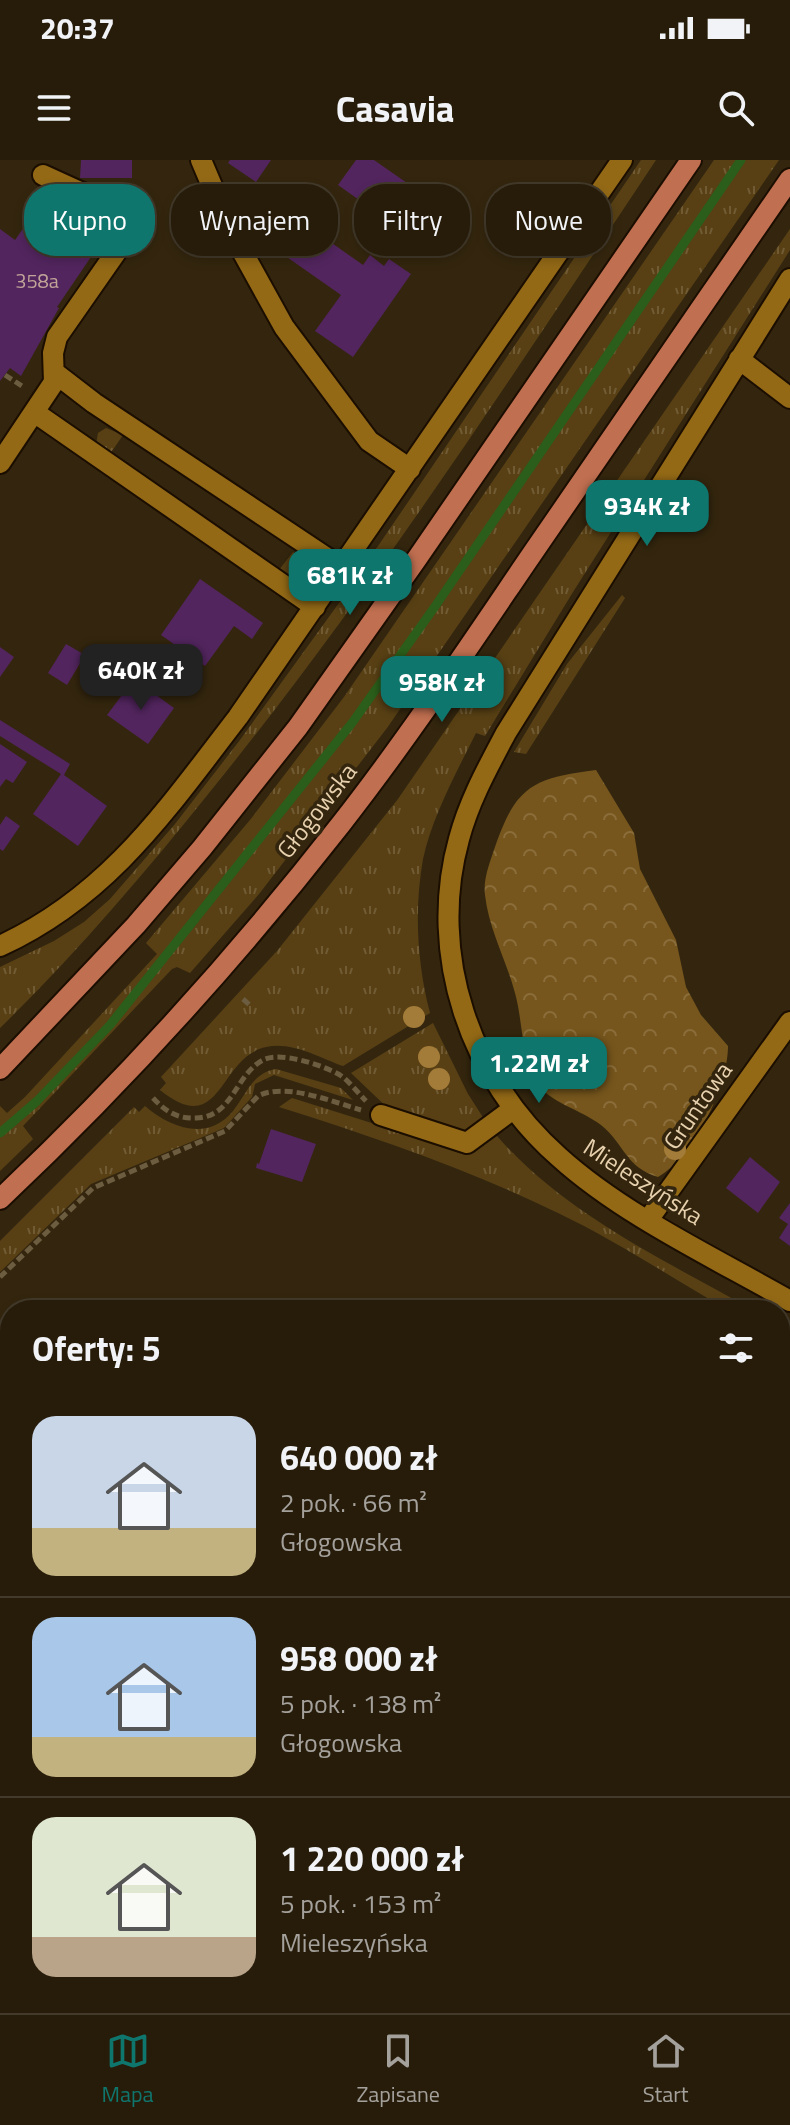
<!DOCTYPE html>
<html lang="pl">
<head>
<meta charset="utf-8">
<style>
	:root { --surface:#271c0a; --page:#2f2513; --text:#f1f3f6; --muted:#a4a19c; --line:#433a2b; --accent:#0f766e }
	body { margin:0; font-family:"Titillium Web",sans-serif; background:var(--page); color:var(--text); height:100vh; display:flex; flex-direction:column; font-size:30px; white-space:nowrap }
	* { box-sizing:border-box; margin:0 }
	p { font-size:26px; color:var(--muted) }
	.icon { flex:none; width:44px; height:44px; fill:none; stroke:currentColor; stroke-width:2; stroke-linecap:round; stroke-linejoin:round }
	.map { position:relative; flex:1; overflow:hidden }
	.sheet { position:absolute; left:0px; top:1140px; width:790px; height:714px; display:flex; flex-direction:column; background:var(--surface); border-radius:32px 32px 0 0; box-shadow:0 4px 12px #0003,0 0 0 2px var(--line) }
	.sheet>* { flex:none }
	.guide { position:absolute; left:24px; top:24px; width:742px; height:72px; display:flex; gap:16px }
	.price { position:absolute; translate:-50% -68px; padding:0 18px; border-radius:16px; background:var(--accent); color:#fff; font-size:26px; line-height:52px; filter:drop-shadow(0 2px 4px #0008) }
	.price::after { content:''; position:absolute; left:50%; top:48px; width:24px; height:18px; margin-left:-12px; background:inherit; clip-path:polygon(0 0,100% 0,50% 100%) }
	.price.current { background:#222; color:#fff }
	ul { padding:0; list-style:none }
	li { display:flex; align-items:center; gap:24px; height:200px; padding:0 32px }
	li+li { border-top:2px solid var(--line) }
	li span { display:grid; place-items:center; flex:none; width:224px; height:160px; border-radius:24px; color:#555 }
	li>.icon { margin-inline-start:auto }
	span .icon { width:96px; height:96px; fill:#fffc; stroke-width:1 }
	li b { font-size:34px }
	h2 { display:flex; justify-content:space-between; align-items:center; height:96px; padding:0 32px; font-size:34px }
	.chip { padding:0 28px; border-radius:32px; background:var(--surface); box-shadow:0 4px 12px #0003,0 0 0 2px var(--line); font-size:28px; line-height:72px }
	.chip.current { background:var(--accent); color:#fff }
	.status { display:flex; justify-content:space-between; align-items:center; height:56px; padding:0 40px; background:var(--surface); direction:ltr }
	.status svg { height:22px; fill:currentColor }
	header { display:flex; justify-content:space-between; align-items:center; height:104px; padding:0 32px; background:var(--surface); font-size:36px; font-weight:700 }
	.dock { display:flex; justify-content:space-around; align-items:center; height:112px; border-top:2px solid var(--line); background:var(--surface); font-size:22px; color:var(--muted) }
	.dock a { display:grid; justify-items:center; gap:4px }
	.dock .current { color:var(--accent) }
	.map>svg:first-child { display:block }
</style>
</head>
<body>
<div class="status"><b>20:37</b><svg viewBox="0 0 49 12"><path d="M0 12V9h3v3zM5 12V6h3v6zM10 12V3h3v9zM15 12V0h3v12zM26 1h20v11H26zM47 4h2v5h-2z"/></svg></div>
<header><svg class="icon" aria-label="menu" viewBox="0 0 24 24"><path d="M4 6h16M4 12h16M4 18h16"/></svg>Casavia<svg class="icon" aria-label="search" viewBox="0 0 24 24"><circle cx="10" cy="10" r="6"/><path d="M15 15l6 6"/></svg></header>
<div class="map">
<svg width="790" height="1853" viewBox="0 0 790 1853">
	<defs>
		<pattern id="grass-tufts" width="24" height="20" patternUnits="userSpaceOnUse" patternTransform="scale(2)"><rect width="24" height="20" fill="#584014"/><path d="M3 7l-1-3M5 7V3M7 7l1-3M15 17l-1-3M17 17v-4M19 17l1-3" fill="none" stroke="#705b34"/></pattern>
		<pattern id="forest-crowns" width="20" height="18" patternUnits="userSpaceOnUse" patternTransform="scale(2)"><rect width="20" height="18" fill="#76561c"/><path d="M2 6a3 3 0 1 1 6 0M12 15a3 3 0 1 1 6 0" fill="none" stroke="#8a6d3a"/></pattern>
	</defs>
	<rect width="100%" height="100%" fill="#34260e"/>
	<path fill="url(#grass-tufts)" d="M641,0h15c-143,215 -284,432 -447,633 -65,81 -134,162 -209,235v-61l54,-26 30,-19 26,-23 65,-75 65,-84 104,-144z
		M714,0h65l-392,568 -128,166 -69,79 -13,-6 -5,2 -149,157 10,13 -33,32v-65l7,7 18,-16 132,-143 -11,-11 104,-123 94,-123z
		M790,69v21l-217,342 -88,144 -9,-3c-19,38 -44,84 -53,126 -9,50 -6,105 7,154l-87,53c-23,-8 -51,-25 -77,-19 -48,10 -44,93 -106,43l6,-7 -5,-6 116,-126 121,-152z
		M106,268l17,7 -13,19 169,116 14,-18 12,10v12l-12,7 -197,-136 2,-12z
		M622,435l3,3 -99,156 -12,-2 53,-88z
		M433,863l35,71 16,25 -21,17 -70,-23 -42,-40z
		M276,909l65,19 12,12 -79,-25 -19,9 -3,13 -28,31 -133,56 -91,88v-31l134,-134 5,5 6,-6c25,22 63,36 88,5 14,-17 19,-38 43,-42z
		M292,938l175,55 30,-17c68,78 167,124 256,174h-25c-56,-32 -111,-69 -170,-97 -90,-44 -184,-76 -279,-106z"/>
	<path fill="url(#forest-crowns)" d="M596,610l38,63 6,36 36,71 10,47 15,28 27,31c0,40 -34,111 -70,131 -33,-10 -34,-34 -57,-52 -19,-15 -53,-23 -65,-43 -15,-25 -13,-61 -21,-89 -9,-34 -26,-63 -30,-98 -2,-16 5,-33 10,-48 21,-61 38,-69 101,-77z"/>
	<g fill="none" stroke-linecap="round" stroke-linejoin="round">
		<path stroke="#2b5e1a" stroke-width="9" d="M0,973l37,-32 73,-76 242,-302 84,-118 305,-445"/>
	</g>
	<path fill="#52255e" d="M81,0h51v18h-52z
		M230,0h41l-15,22 -28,-19z
		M356,0h18l33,23 -24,34 -45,-32z
		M49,32l24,13 4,-6 37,24 -57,84 2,1 -38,68 -11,-8 -10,13v-152l15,11z
		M275,43l88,62 7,-10 14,11 5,-7 22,15 -58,83 -38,-26 26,-36 -87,-61z
		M200,419l63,44 -11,16 -18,-13 -29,40 -44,-31z
		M66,484l19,11 -18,30 -19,-12z
		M0,487l14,10 -14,20z
		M134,519l40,29 -26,36 -41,-29z
		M0,560l70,44 -6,11 43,31 -29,40 -45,-32 28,-40 -61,-38z
		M0,584l27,18 -14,21 -7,-4 -6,8z
		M6,656l14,10 -17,25 -3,-2v-24z
		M271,969l45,15 -14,38 -46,-14 1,-5 2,1z
		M750,997l30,25 -22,31 -32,-25z
		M790,1043v43l-11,-8 9,-14 -9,-6z"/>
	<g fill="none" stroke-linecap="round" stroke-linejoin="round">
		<defs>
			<path id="minor" d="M201,0l31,73 52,94 85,114 41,28
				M790,119l-284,454c-18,34 -37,68 -47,106 -32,115 11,240 100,318 64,58 156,101 231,144
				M739,199l51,39
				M55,213l39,30 248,165
				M34,252l281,195
				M0,303l54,-81 -1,-29 4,-16 69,-99 4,-15 -6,-11 -81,-37
				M0,786c109,-50 167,-137 238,-229l384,-557
				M381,955l86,28 46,-34
				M648,1060l142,-198
				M780,1532l10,-14
				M556,1853l6,-9"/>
			<path id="major" d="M0,909l136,-144 66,-77 96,-121 118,-167 275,-400
				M0,1039c123,-116 237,-242 341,-375 68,-87 129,-179 191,-270 85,-125 172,-250 258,-375"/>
		</defs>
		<use href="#minor" stroke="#1b0e00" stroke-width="24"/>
		<use href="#major" stroke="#1b0e00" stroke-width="24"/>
		<path stroke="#6c5c40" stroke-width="5" stroke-dasharray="8 4" stroke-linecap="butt" d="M5,215l17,11
			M243,839l8,7
			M153,938c12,13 24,21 43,20 37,-1 39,-43 67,-58 17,-9 60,5 77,15 9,6 18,18 26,26
			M0,1117l93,-89 132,-57 33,-35c27,-14 75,6 103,14"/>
		<use href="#minor" stroke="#936916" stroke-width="20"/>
		<use href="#major" stroke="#c06f50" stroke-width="20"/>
	</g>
	<g fill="#a47c39">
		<circle cx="414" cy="857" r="11"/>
		<circle cx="429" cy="897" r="11"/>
		<circle cx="439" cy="919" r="11"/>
		<circle cx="675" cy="989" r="11"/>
	</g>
	<g text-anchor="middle" stroke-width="7" stroke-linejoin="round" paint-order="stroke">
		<g font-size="20" fill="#c2a599">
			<text x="37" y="128">358a</text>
		</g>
		<g font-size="24" fill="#e7d0ad" stroke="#34260e">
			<text transform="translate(317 651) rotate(-52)" y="8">Głogowska</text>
			<text transform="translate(698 946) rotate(-55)" y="8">Gruntowa</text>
			<text transform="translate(643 1022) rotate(33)" y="8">Mieleszyńska</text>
		</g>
	</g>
</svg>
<b class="price" style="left:647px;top:388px">934K zł</b>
<b class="price" style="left:350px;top:457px">681K zł</b>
<b class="price current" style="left:141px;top:552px">640K zł</b>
<b class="price" style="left:442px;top:564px">958K zł</b>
<b class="price" style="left:539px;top:945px">1.22M zł</b>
<div class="guide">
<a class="chip current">Kupno</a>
<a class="chip">Wynajem</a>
<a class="chip">Filtry</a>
<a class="chip">Nowe</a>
</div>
<section class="sheet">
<h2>Oferty: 5<svg class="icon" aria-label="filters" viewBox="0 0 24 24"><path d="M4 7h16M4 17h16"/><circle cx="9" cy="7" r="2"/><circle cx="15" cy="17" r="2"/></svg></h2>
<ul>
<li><span style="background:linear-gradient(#c9d6e8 70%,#c2b280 0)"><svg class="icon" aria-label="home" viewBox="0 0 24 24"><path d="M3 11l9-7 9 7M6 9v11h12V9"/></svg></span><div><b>640 000 zł</b><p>2 pok. · 66 m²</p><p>Głogowska</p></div></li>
<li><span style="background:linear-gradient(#a9c7e8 75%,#c2b280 0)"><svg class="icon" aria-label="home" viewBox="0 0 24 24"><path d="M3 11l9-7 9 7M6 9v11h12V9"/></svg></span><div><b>958 000 zł</b><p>5 pok. · 138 m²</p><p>Głogowska</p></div></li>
<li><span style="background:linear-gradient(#dfe7d0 75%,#b9a48a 0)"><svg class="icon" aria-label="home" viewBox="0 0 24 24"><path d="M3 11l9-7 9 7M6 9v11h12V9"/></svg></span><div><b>1 220 000 zł</b><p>5 pok. · 153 m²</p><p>Mieleszyńska</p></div></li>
</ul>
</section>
</div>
<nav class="dock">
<a class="current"><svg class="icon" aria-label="map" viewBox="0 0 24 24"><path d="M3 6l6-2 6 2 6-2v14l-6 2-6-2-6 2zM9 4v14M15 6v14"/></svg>Mapa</a>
<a><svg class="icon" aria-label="saved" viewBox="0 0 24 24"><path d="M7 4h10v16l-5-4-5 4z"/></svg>Zapisane</a>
<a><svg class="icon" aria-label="home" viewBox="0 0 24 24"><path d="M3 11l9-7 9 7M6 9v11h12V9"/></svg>Start</a>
</nav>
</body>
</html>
